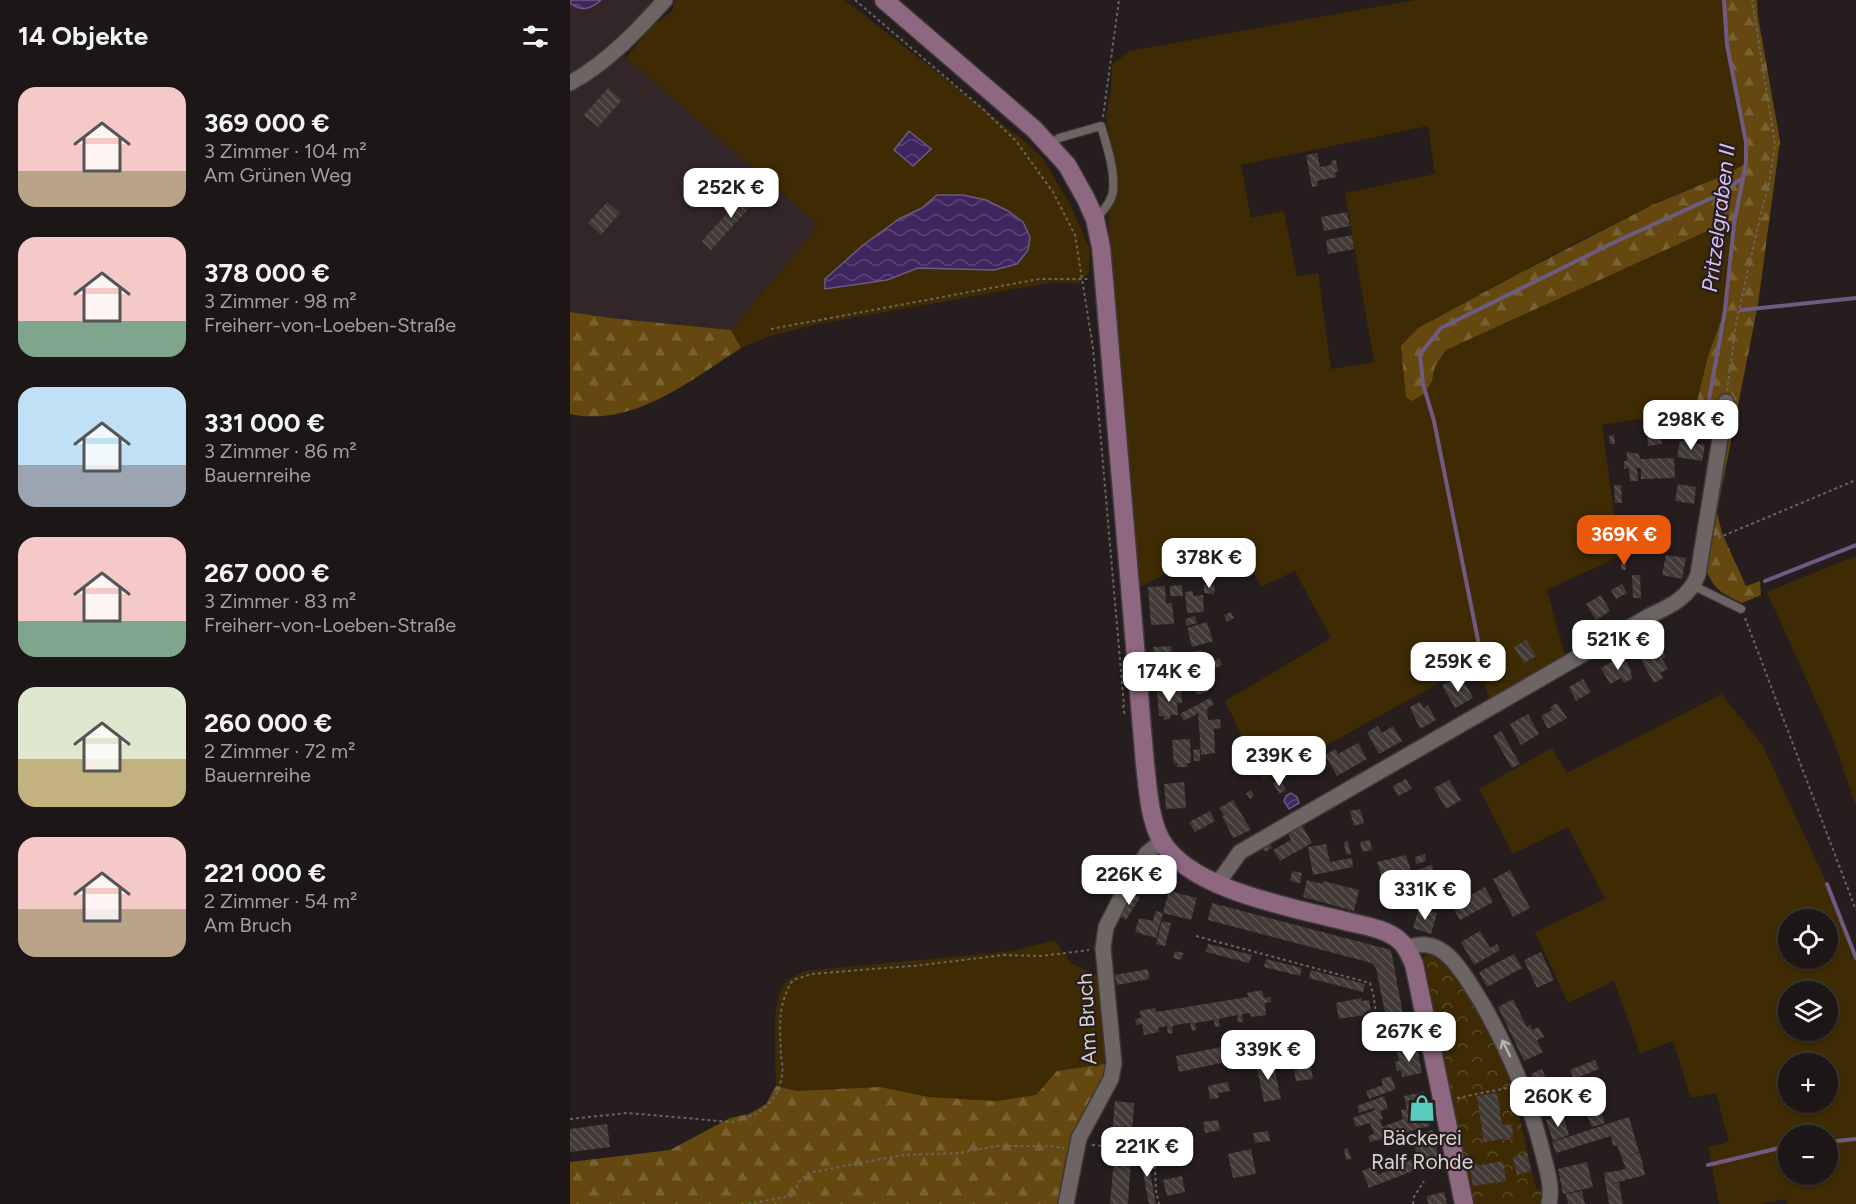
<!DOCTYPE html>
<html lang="de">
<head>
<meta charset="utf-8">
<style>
	:root { --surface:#1c1616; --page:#292323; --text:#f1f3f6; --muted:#a09fa1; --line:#3a3535; --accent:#ea580c }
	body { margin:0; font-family:Figtree,sans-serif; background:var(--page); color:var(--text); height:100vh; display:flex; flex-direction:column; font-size:22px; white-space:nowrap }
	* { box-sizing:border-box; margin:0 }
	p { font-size:20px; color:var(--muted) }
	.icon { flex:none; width:33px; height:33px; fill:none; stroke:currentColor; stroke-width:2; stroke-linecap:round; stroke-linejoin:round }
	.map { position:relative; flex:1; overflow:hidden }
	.panel { display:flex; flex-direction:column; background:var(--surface); width:570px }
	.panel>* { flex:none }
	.buttons { position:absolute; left:1208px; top:909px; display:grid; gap:12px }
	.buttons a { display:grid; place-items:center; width:60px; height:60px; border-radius:50%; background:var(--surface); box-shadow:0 2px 4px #0004,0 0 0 2px var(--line); font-size:30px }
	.price { position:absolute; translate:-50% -51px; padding:0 14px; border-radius:12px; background:#fff; color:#222; font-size:20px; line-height:39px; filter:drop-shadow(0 2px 3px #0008) }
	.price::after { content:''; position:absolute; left:50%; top:36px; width:18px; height:14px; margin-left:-9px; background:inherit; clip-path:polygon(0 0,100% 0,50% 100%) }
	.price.on { background:var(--accent); color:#fff }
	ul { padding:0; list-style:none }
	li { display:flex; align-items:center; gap:18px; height:150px; padding:0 18px }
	li span { display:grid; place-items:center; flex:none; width:168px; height:120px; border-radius:18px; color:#555 }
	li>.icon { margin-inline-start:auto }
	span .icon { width:72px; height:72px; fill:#fffc; stroke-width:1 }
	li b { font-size:26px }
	h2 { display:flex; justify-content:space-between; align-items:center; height:72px; padding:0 18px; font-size:26px }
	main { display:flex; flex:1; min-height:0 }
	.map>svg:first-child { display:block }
</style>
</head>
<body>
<main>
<section class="panel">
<h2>14 Objekte<svg class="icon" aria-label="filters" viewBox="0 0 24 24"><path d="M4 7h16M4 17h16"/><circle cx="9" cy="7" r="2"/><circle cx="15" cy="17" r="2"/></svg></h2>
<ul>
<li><span style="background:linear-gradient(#f6c9c9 70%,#b9a48a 0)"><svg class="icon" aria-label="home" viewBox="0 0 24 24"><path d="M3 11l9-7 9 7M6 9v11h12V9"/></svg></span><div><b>369 000 €</b><p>3 Zimmer · 104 m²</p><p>Am Grünen Weg</p></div></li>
<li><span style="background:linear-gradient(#f6c9c9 70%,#7fa58c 0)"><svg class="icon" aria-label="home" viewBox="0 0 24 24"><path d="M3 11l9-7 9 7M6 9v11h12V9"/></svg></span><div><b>378 000 €</b><p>3 Zimmer · 98 m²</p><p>Freiherr-von-Loeben-Straße</p></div></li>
<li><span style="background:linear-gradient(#bfe0f5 65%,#9aa5b1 0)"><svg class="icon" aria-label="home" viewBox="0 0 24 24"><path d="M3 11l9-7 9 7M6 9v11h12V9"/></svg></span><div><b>331 000 €</b><p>3 Zimmer · 86 m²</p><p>Bauernreihe</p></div></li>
<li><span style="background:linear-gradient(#f6c9c9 70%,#7fa58c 0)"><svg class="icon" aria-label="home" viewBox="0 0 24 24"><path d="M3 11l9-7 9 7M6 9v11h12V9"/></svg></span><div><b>267 000 €</b><p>3 Zimmer · 83 m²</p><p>Freiherr-von-Loeben-Straße</p></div></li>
<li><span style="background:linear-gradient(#dfe7d0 60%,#c2b280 0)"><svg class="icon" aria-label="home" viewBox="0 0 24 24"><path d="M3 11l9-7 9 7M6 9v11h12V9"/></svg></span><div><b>260 000 €</b><p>2 Zimmer · 72 m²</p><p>Bauernreihe</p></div></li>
<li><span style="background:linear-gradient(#f6c9c9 60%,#b9a48a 0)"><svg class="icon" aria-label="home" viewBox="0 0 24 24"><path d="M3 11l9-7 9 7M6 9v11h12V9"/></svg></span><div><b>221 000 €</b><p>2 Zimmer · 54 m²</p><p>Am Bruch</p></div></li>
</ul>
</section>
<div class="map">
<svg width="1286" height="1204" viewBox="0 0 1286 1204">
	<defs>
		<pattern id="forest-firs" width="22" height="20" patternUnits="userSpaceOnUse" patternTransform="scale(1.5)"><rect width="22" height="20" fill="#64480f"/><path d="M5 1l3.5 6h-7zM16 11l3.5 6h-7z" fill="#796231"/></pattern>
		<pattern id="park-crowns" width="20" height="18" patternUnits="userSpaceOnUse" patternTransform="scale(1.5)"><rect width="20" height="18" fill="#3e2b03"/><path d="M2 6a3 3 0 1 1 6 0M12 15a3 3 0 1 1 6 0" fill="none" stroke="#594927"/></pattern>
		<pattern id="water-waves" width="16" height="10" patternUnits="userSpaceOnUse" patternTransform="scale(1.5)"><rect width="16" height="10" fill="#40265f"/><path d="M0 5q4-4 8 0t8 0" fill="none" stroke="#5b4575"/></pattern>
		<pattern id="building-back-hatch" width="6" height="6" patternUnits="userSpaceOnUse" patternTransform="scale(1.5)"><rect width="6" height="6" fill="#423b37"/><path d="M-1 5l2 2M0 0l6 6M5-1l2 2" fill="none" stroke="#5d5653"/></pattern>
	</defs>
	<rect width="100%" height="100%" fill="#251d1e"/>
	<path fill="#332628" d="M0,0h87l-41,43 10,15 193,167 -88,105 -120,-12 -41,-6z"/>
	<path fill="#3e2b03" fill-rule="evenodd" d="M105,0h170l173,136 24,21 28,47 20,45 -1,24 -12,11 -24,-2 -240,43 -42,11 -30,12 -10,-18 88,-105 -193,-167 26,-32 20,-15zM367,195l50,5 36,22 -6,42 -23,6 -76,-2 -93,11 37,-33 37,-27 23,-11z
		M845,0h309l3,45 19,97v21c-30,18 -65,27 -96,43 -79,38 -155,80 -232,122l14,53 3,-15 11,-16 281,-128 7,2 -9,86 -17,46 -13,54 -93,15 18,131 -73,34 19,69 -76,44 -12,-41 -215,118 -38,-79 106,-63 -36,-67 -34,16 -25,-49 -98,50 -28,-334 -2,-49 5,-32 -7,-58 5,-24 1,-26 17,-14zM858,126l7,48 -90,19 29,169 -43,7 -13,-96 -21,3 -13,-65 -33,7 -10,-53z
		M1286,556v251l-22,-66 -67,-149z
		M1152,694l42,54 63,136 29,74v246h-69l-1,-5 -26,5h-41l-11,-57 21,-5 -13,-49 -25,5 -18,-57 -33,12 -26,-72 -46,22 -33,-71 70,-33 -37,-72 -55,27 -34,-65 73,-41 15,25zM1218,920h39v38h-39zM1218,992h39v38h-39zM1218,1064h39v38h-39zM1218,1136h39v38h-39z
		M484,940l17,23 27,13 7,88 -48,7 -21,24 -40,6 -67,-4 -49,-10 -83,4 -21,-5c0,-24 -6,-83 8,-102 4,-6 13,-9 20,-13l209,-20z"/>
	<path fill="url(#forest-firs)" d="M1154,0h33l1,17 22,124 -22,163 -41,208 5,21 24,53 14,-5 1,14 -19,8c-25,-12 -28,-14 -39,-40l16,-156 -24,3 13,-54 17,-46 9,-86 -7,-2 -281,128 -11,16 -3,15 -8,13 -12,7 -6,-4 -5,-51 17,-18 98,-53 136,-70 79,-33 15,-9v-21l-19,-97z
		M0,312l41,6 120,12 10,18c-50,32 -108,80 -171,66z
		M535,1064l2,11 -23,39 -19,48 -6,42h-489v-42l100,-12 60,-32 19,-4 17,-10 10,-18 21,5 83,-4 49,10 67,4 40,-6 21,-24z"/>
	<path fill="url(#park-crowns)" d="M865,952l9,5 49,75 31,73 -5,10 17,73 9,2 -3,14h-71l-26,-142 -25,-100 6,-7z"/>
	<path fill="url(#water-waves)" stroke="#6e5a82" stroke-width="1.5" d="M0,0h31c-10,9 -19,12 -31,3z
		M339,131l22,18 -18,17 -19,-16z
		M367,195h26l23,5 22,11 15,11 7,15 -2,13 -11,14 -23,6 -76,-2 -31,12 -62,9v-10l37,-33 37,-27 23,-11z
		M721,793l6,4 2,6 -10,6 -5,-8 2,-5z"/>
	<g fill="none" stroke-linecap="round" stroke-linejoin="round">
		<path stroke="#6e5a82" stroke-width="4" d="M1171,310l115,-12
			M1138,405l17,-95 9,-86 12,-61v-21l-19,-97 -3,-45
			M1195,581l91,-36
			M913,665l-49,-244 -11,-37 -3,-30 21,-26 176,-87 97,-44 29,-19
			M1257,884l29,74
			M1257,1142l29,-3
			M1138,1165l80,-19"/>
	</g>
	<path fill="url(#building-back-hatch)" d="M38,88l14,12 -24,27 -14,-12z
		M747,153l3,14 11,-2v-4l5,-1 2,12h-3l1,5 -19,4 1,5 -6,1 -6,-32z
		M180,188l9,9 -48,53 -9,-9z
		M37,202l13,11 -19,22 -13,-12z
		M777,212l3,14 -26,5 -3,-14z
		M782,235l2,14 -26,5 -2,-14z
		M1129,416l9,1 -3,17 -13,-3 3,-14 3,1z
		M1090,433l2,11 -14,2 -1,-11z
		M1044,435l1,9h-5l-1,-8z
		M1110,441l25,4 -3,16 -25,-4z
		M1057,452l12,2 1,5 34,-1 1,20 -34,1v-11h-4l1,13h-8l-1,-13 -5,1v-8h3z
		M1108,484l18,3 -2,17 -19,-3z
		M1044,485h7l1,18h-7z
		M1061,530h6v9h-6z
		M1096,555l20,3 -4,21 -20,-4z
		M1056,562v8h-5v-7z
		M1062,575h8l1,23h-8z
		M634,584l11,1 -1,9 -10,-1z
		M1052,584l5,9 -11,6 -5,-9z
		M612,585l1,11h-13v-10z
		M595,586l1,17h6l2,21 -23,1 -3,-38z
		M623,591v5l10,-1 1,17 -17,1 -2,-21z
		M1031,595l9,16 -14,9 -10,-16z
		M661,612l3,6 -7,4 -3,-7z
		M625,616l2,7 -10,3 -2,-7z
		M637,622l6,19 -21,6 -5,-19z
		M956,640l10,16 -12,7 -10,-16z
		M1076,643l5,10 9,-6 6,10 -4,2 6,10 -8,4 3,5 -9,5 -19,-34z
		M601,646l1,9 6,-1 1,6 -6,1v11l-18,1 -2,-26z
		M631,650l2,7 5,-3 4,8 7,-4 3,7 -18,9 5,17 -13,4 -6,-23 -9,2 -2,-8 18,-5 -3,-9z
		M1053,655l9,17 -2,1 3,5 -9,5 -3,-5 -11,6 -9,-16z
		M1013,679l8,13 -15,9 -7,-14z
		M882,680l4,6 8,-5 9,17 -18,10 -13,-23z
		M611,689l1,14h-5l1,12h-8v4l-6,1v-4h-5l-2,-25z
		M640,698l4,6 -7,5 1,11 12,-1 1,9 -7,1 1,24 -14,2 -3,-42 -14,8 -4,-7z
		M850,702l4,6 4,-3 8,15 -16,9 -10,-22z
		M987,703l10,15 -19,11 -7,-13 11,-6 -2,-3z
		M958,714l11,20 -18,11 -11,-21z
		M808,726l4,7 11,-7 9,15 -23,13 -12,-22z
		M931,731l19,33 -8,4 -19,-32z
		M620,739l1,24h-4l1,4h-11v-4l-3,1 -2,-24z
		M788,743l9,16 -30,17 -12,-21 11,-6 2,5z
		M630,749v12h-6l-1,-11z
		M710,779l6,11 -7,4 -6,-11z
		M836,779l6,10 -14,7 -5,-10z
		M879,780l12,20 -15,9 -12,-21z
		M614,782l2,26 -20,1 -2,-25z
		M681,790l3,6 -4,3 -4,-6z
		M663,800l18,30 -18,8 -11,-22 2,-1 -5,-7z
		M790,809l4,14 -10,3 -4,-15z
		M640,811l5,10 -20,11 -6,-10z
		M732,825l10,18 -32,18 -7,-11 18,-10 -3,-7z
		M800,840l2,10 -10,2 -2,-10z
		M778,841l3,13 -5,1 -2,-13z
		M699,843l3,5 -7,4 -3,-5z
		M756,844l4,18 22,-4 1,9 -40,8 -5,-28z
		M855,854l1,7 -10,3 -1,-7z
		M836,855l7,22 -28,9 -8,-24z
		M578,864l19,10 -9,16 -19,-10z
		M862,865l8,26 -16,4 -7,-25z
		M940,870l20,38 -17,9 -20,-38z
		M722,871l10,2 -2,10 -10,-2z
		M737,880l16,4v-3l36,9 -5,21 -51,-14z
		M915,887l8,15 -33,18 -8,-14z
		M599,891l28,7 -6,22 -28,-7z
		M562,892l8,5 -14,23 -8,-5z
		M642,903l179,47 12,64 -17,4 -10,-50 -4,-5 -164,-43z
		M849,908l18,5 -6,21 -18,-6z
		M586,911l7,2 -7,25 -21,-6 4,-14 14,3z
		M592,921l9,2 -6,23 -9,-2z
		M910,931l10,17 7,-4 3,6 -26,15 -13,-23z
		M638,944l44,11 -3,8 -43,-11z
		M605,951l8,2 -2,7 -8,-2z
		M971,952l13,28 -17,8 -13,-28z
		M944,954l8,14 -35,19 -8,-15z
		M696,959l36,9 -2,8 -36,-9z
		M578,969l1,10 -32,6 -2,-10z
		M741,970l54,14 -2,8 -54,-14z
		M692,990l2,8 6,-1 1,5 -6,1 1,12 -15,2 -1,-4 -8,1 1,8h-5l-1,-7 -19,4 2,7 -5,1 -1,-7 -19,3 1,7 -4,1 -2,-8 -9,1 -9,2 1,7 -5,1 -1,-8 -9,2 1,4 -15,3 -2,-11 -6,1 -1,-6 6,-1 -1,-7 15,-3 1,4 92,-15 -1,-4z
		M791,998l1,3 7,-1 2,10 -7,2v3l-25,4 -3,-16z
		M943,999l14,28 3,-2 2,5 7,-3 5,10 -7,3 6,12 -19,9 -26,-54z
		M702,1037l2,9 -41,9 1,5 -55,12 -3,-16z
		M847,1048l5,25 -20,4 -1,-7 -4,1 -2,-9 4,-1 -2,-9z
		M702,1059l9,40 -17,3 -8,-39z
		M1025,1060l4,9 -25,10 -4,-9z
		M741,1067l2,12 -17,2 -2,-11z
		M972,1069l8,19 -11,5 -8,-19z
		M821,1076l5,13 -27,10 -3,-8 17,-6 -2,-6z
		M658,1082l2,9 -11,2 -2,-9z
		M997,1083l4,12 -22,9 -5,-12z
		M647,1084l2,14 -9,1 -2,-13z
		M854,1092l6,34 -60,16 -2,-6 6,-2 -4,-11 -14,4 -3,-9 22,-8 -1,-2 -15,5 -2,-7 27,-10 4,12 -8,3 3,8 -9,3 6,-2 2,7 21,-8 -2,-9 6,-1 -3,-13z
		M927,1093l5,32 10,-1 1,13 -29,5 -7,-46z
		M1026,1097l9,26 -13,4 -10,-25z
		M545,1101l19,2 -2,33 -20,-1z
		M993,1115l6,20 -16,6 -7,-21z
		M1059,1117l10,35 -10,4 11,-3 5,22 -34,9 8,-1 4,21h-14l-5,-31 22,-4 -9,-24 -4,1 -2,-10 -55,17 -4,-11z
		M648,1120l2,10 -15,3 -2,-11z
		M37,1124l3,23 -40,5v-23z
		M863,1130l7,33 -20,5 -51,20 -7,-17 13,-5 3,9 39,-18 -5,-22z
		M698,1131l2,10 -15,2 -2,-10z
		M778,1148l3,11 -5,1 -2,-11z
		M681,1149l5,25 -23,4 -5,-24z
		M576,1151l10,53h-7l-10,-52z
		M957,1153l4,18 -14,4 -4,-18z
		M544,1158l17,1 -3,45h-18z
		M933,1161l3,20 -33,5 -3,-19z
		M1017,1162l6,25 -30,7 -5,-25z
		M612,1176l3,16 -18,4 -4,-16z
		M1012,1191l3,13h-17l-2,-10z
		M874,1192l3,12h-19l-1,-8z"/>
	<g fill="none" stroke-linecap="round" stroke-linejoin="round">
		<defs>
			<path id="lane" d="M480,144l9,-6 42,-12c6,20 14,44 12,65 -1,10 -10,20 -17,28
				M1124,586l47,23"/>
			<path id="street" d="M0,83c37,-20 67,-52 95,-83
				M648,883l22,-31 411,-237c20,-9 40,-19 47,-41l28,-172
				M836,948c15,-5 26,-5 39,5 15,12 28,36 38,52 28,50 46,94 60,149 4,17 10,33 6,50
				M496,1204l13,-66 32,-59 3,-16 -11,-115 3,-21 25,-49 16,-25 15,-12"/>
			<path id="secondary" d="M314,0l150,129 33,36 19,34 9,20 6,28 3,33 41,484c3,25 4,53 16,76 29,51 135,68 188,82 17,4 38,7 51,19 7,6 10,15 14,23l50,240"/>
		</defs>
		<use href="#lane" stroke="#3e3839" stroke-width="10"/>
		<use href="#street" stroke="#3e3839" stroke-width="18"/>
		<use href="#secondary" stroke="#3e3839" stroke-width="21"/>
		<path stroke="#6a6464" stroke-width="2" stroke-dasharray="3 3" stroke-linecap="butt" d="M285,0l129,110 32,31 37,51 22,43 18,113 31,358
			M533,117l16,-117
			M201,329l268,-50h50
			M1157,391l9,-67 24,-107 9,-33 6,-40 -23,-144
			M1148,538l138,-58
			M1175,618l111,292
			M553,705l2,12
			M626,936l174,47 3,10 6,39 33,-9
			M887,1098l50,-10
			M0,1119l57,-6 105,9c26,-6 46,-18 50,-47 1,-6 0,-13 -1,-19 -1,-28 -4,-52 12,-76l19,-6 110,-9 82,-10 37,1 48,-6
			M522,1145l63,6
			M584,1148l2,43 3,13
			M178,1204l44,-8 7,-14 9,-9 94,-18 58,-2 36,-7h54l14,2
			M843,1204l1,-7 10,-16"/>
		<use href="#lane" stroke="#6d6464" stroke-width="8"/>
		<use href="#street" stroke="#6d6464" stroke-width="15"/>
		<use href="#secondary" stroke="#8e6780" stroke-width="18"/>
	</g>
	<defs><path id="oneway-shaft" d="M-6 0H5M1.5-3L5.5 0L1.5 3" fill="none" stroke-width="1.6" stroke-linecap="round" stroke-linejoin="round" transform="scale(1.5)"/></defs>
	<use stroke="#b8b2b2" href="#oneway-shaft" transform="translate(936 1048) rotate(-116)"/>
	<defs>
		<symbol id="shop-bare" viewBox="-9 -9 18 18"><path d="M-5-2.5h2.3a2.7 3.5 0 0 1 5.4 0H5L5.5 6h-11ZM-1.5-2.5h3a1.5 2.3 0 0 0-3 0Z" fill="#59cebe" stroke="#251d1e" stroke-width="2.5" paint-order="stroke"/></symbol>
	</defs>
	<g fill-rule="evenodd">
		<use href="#shop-bare" x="833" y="1089" width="38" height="38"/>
	</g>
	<g text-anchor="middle" stroke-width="4.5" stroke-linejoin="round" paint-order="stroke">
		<g font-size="21" fill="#d8d3d3" stroke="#251d1e">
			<text transform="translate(517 1019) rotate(-93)" y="7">Am Bruch</text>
		</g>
		<g font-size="21" fill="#d8d3d3" stroke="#251d1e">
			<text x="852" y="1145">Bäckerei<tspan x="852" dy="24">Ralf Rohde</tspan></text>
		</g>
		<g font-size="22" font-style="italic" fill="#d6c1f7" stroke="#251d1e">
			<text transform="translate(1148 218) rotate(-83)" y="8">Pritzelgraben II</text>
		</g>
	</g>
</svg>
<div class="buttons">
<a><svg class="icon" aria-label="locate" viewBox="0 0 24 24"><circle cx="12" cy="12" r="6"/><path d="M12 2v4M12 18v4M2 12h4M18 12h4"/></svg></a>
<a><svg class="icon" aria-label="layers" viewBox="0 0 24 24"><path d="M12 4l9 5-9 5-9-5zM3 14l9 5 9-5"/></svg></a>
<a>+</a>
<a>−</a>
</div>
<b class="price" style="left:161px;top:219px">252K €</b>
<b class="price" style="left:1121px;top:451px">298K €</b>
<b class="price on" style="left:1054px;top:566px">369K €</b>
<b class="price" style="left:639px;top:589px">378K €</b>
<b class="price" style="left:1048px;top:671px">521K €</b>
<b class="price" style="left:888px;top:693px">259K €</b>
<b class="price" style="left:599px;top:703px">174K €</b>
<b class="price" style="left:709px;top:787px">239K €</b>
<b class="price" style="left:559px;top:906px">226K €</b>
<b class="price" style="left:855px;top:921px">331K €</b>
<b class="price" style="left:839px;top:1063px">267K €</b>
<b class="price" style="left:698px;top:1081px">339K €</b>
<b class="price" style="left:988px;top:1128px">260K €</b>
<b class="price" style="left:577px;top:1178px">221K €</b>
</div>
</main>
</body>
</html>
